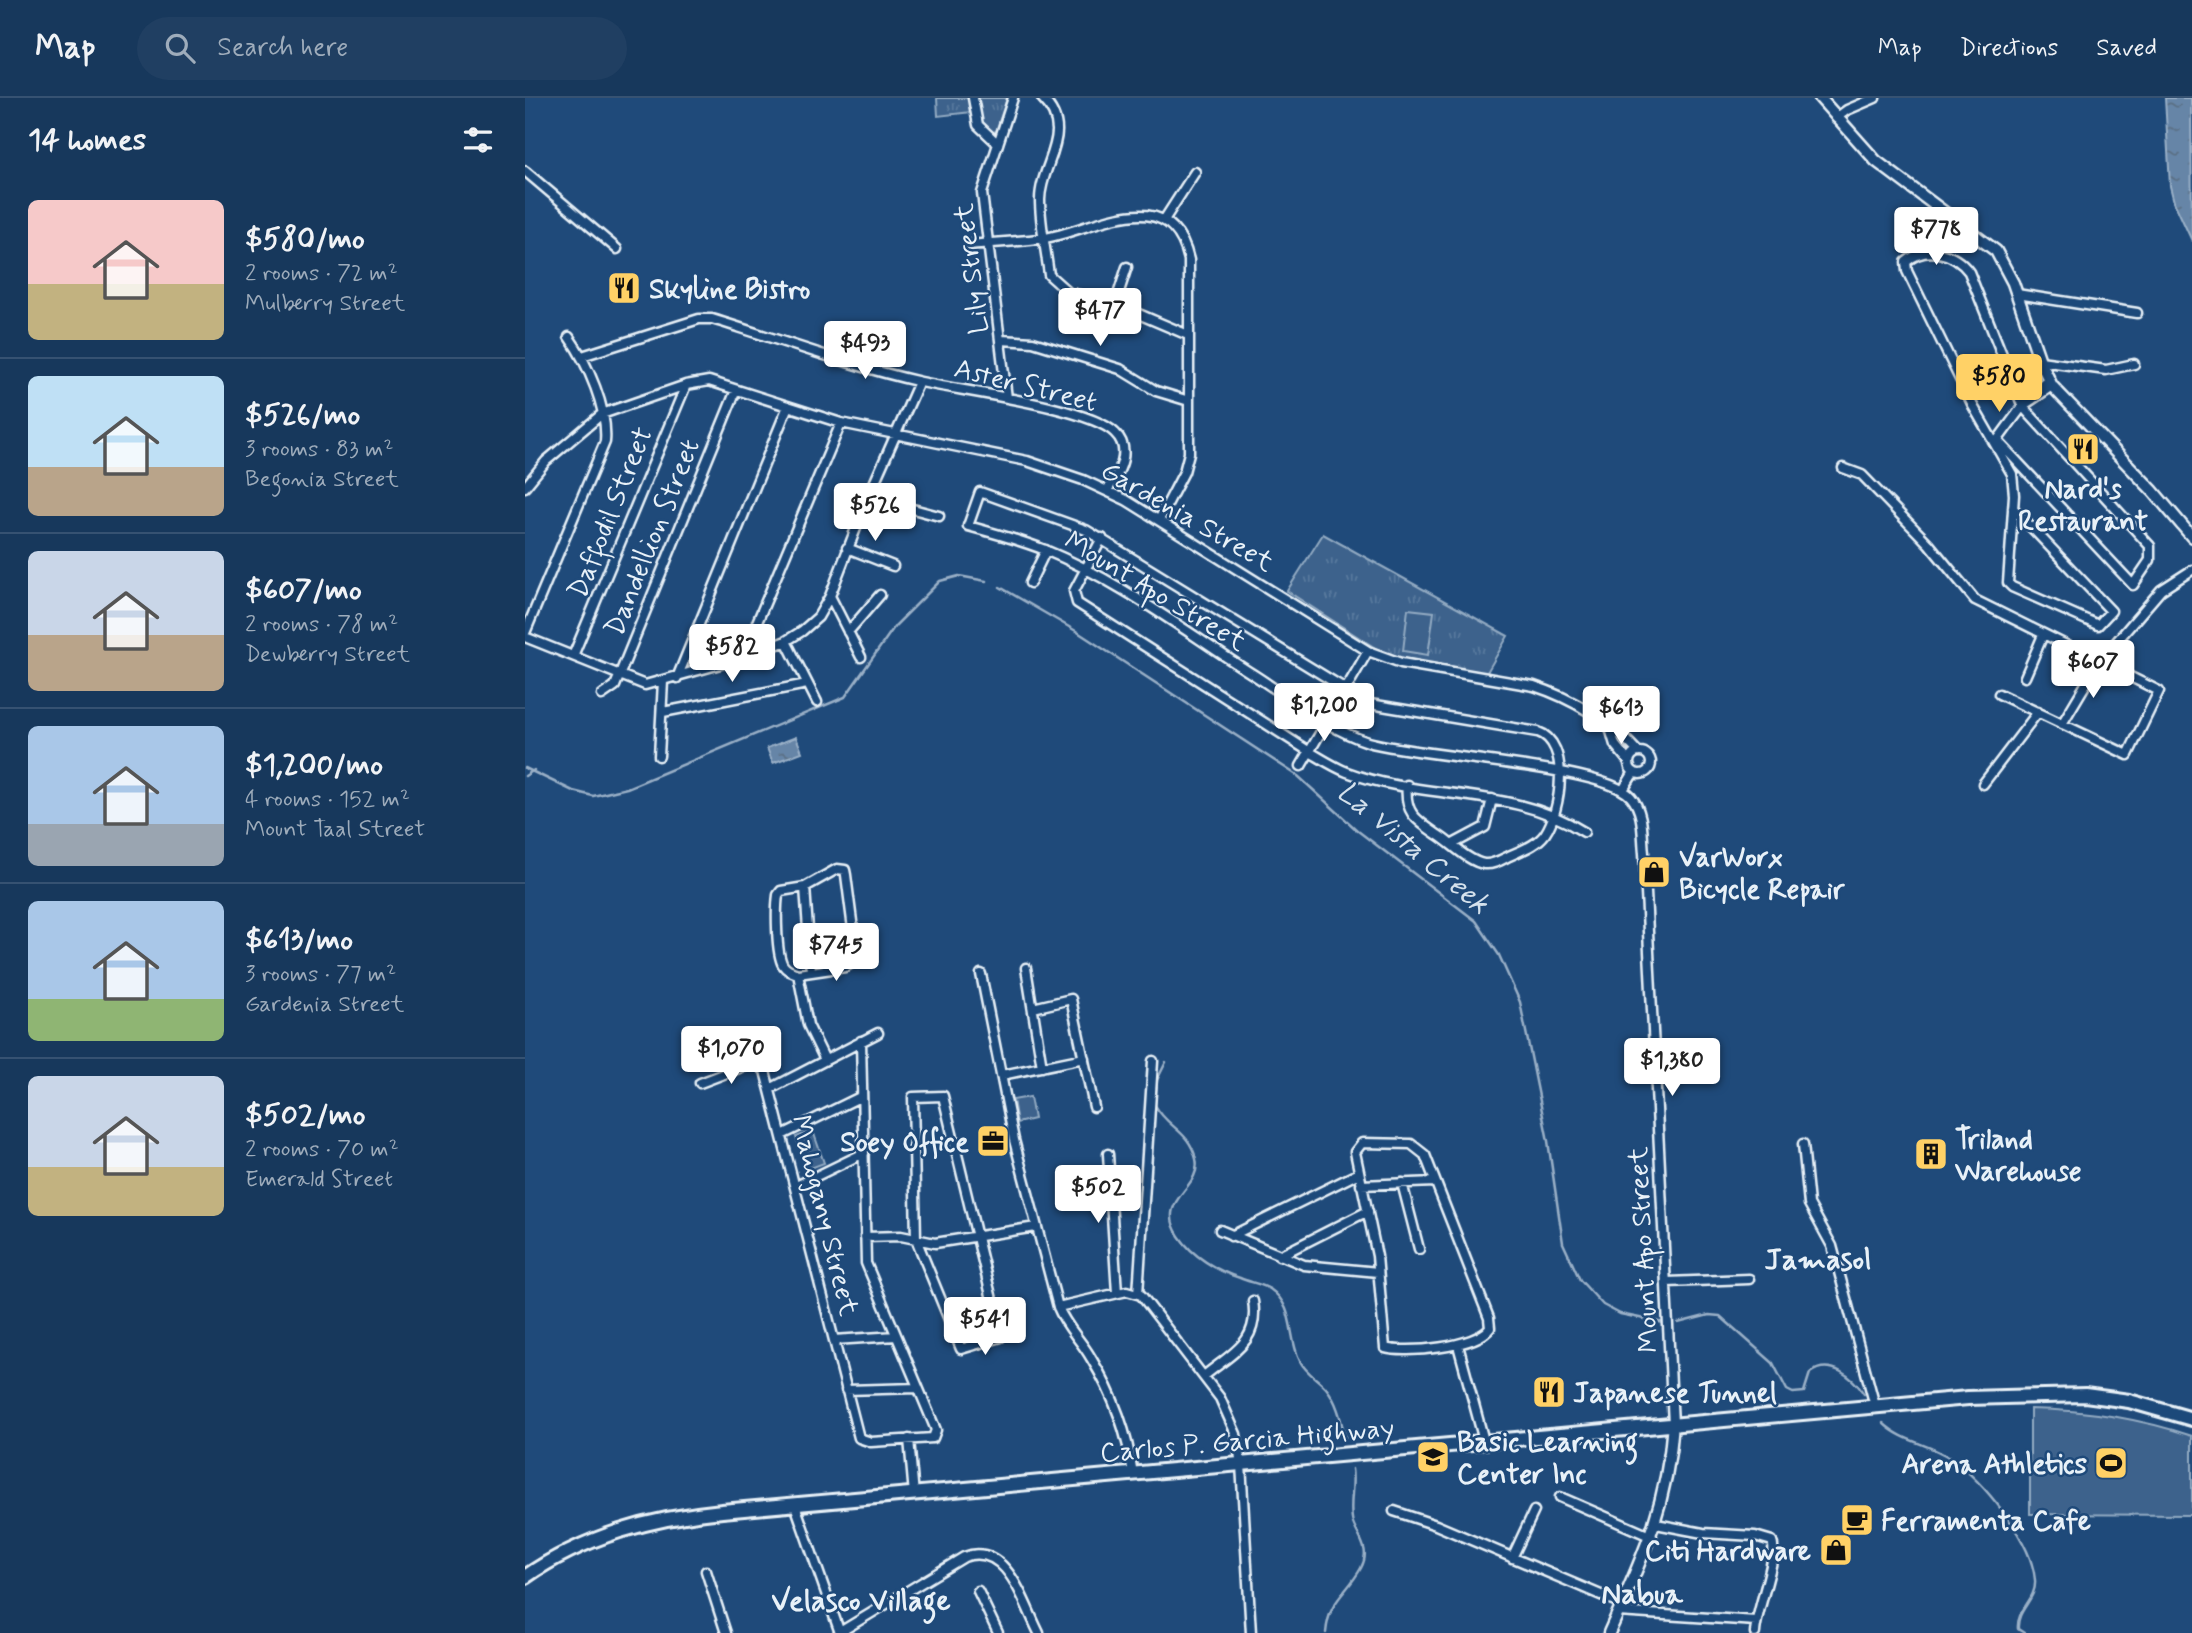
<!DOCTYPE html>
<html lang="en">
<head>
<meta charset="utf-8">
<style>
	:root { --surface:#17385c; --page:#203f62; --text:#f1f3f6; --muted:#9eacbb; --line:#365272; --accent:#ffd166 }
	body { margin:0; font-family:Mynerve,sans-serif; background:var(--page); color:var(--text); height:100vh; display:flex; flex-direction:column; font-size:26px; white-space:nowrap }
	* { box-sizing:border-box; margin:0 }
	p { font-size:23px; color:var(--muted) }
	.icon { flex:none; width:38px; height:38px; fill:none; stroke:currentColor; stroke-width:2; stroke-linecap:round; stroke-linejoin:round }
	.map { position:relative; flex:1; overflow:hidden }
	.panel { display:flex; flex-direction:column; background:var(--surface); width:525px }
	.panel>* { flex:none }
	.price { position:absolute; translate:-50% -60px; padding:0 16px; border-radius:7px; background:#fff; color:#222; font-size:23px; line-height:46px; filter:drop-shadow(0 2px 4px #0008) }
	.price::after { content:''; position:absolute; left:50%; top:42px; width:21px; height:16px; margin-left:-10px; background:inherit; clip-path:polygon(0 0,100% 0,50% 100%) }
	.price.current { background:var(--accent); color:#111 }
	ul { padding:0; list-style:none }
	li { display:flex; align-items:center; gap:21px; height:175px; padding:0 28px }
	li+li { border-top:2px solid var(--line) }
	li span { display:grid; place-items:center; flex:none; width:196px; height:140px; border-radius:10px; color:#555 }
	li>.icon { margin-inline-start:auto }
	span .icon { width:84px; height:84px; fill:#fffc; stroke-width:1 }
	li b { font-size:30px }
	h2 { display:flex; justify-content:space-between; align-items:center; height:84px; padding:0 28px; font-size:30px }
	header { display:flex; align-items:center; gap:42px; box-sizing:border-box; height:98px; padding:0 35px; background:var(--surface); border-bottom:2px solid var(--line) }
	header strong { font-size:33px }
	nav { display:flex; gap:38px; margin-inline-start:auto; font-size:24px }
	.search { width:490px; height:63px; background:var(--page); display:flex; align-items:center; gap:18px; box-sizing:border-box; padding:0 24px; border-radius:38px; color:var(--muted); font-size:26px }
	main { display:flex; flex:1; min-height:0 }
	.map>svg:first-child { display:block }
</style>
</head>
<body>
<header>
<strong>Map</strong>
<div class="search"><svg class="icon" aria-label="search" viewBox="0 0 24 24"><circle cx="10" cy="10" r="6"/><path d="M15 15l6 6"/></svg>Search here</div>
<nav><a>Map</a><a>Directions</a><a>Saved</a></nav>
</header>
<main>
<section class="panel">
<h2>14 homes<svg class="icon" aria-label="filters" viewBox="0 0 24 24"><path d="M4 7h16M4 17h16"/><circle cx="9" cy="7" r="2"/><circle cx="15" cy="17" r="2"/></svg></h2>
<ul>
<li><span style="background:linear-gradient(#f6c9c9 60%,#c2b280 0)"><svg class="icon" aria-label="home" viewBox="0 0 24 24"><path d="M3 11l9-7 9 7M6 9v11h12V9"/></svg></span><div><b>$580/mo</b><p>2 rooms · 72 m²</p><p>Mulberry Street</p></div></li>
<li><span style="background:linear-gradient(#bfe0f5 65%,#b9a48a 0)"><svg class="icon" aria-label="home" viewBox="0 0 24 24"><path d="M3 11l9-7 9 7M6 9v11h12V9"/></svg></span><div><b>$526/mo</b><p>3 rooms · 83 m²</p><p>Begonia Street</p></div></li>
<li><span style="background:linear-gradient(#c9d6e8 60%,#b9a48a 0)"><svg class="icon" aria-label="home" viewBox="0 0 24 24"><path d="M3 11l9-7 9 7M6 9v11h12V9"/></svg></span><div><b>$607/mo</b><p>2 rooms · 78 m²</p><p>Dewberry Street</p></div></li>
<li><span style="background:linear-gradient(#a9c7e8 70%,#9aa5b1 0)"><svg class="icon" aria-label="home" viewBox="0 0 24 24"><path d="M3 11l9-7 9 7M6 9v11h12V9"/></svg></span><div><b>$1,200/mo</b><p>4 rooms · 152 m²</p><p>Mount Taal Street</p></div></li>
<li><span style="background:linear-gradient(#a9c7e8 70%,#8fb573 0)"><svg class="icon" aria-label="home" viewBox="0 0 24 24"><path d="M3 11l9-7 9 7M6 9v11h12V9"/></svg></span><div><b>$613/mo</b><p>3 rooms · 77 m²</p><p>Gardenia Street</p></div></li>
<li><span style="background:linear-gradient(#c9d6e8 65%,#c2b280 0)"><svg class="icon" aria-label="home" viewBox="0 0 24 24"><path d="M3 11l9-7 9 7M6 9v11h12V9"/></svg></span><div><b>$502/mo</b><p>2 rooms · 70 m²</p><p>Emerald Street</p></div></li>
</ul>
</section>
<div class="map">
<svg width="1667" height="1535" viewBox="0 0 1667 1535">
	<defs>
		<pattern id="grass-tufts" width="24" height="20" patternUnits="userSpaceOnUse" patternTransform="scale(1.75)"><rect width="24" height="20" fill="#3c628c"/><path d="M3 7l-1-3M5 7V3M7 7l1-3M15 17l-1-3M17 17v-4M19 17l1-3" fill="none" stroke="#58799d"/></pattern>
		<pattern id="water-ripples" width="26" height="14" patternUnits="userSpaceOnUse" patternTransform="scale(1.75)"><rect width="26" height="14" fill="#6685a7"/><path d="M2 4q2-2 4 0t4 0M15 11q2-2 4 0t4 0" fill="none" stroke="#596d82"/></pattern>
	</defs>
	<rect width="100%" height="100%" fill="#1f4a7a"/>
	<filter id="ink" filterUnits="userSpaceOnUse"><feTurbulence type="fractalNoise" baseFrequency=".0143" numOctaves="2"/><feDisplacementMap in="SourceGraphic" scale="14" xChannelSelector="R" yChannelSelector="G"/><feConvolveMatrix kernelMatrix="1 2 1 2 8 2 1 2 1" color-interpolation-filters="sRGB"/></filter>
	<g filter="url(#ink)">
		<path fill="url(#grass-tufts)" stroke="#92aac2" stroke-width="2" d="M412,0h33l1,14 -33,4z
			M453,0h29l-11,33 -5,2 -11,-11z
			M798,436l185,102 -22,38 -93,-18 -16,-7 -90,-58z"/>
		<path fill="#3c628c" stroke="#92aac2" stroke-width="2" d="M883,511l26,3 -6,43 -25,-4z
			M505,999l4,22 -17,4 -4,-23z
			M288,1033l11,32 -16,6 -12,-32z
			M1505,1311c56,1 109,9 162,27v79l-162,-1z"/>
		<path fill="url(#water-ripples)" stroke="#9ab0c7" stroke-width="2" d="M1640,0h26l1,143 -18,-39 -4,-16z
			M271,639l6,15 -29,11 -6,-15z"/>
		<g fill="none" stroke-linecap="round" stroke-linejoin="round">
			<path stroke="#9ab0c7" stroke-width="2.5" d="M475,489l76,44 222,145 60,55 118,90 23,34 21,47 28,139 15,102 17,37 23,25 17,9 44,9
				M0,670l48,23 20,5 34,-8 218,-91 50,-71 45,-45 19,-5 27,5
				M0,678l9,-6
				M641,964l-9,18 -2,25c12,23 34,25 41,54 7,30 -42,40 -17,77 13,20 38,35 61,42 9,4 21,6 30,11 26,18 17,47 30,72 6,12 17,17 26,27 11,13 15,32 19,49
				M1153,1225l31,-8 11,1 53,47 14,27 6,3 11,-1 6,-19c20,-15 43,4 54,21
				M1358,1325c20,19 45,20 67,35 32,22 82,82 85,122 2,20 -19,29 -17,49l6,4
				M801,1535c3,-34 21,-39 35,-65 10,-18 -2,-29 -8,-45 -5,-16 2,-36 -1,-54"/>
			<defs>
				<path id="minor" d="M448,0l5,27 20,19
					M517,0c35,34 -2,66 -2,102 0,24 6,50 9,75l19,17 47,12 73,31
					M1311,20l11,-8 28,-12
					M0,73l92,78
					M639,122l31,-48
					M445,147c24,-3 50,-3 75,-7 51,-9 125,-58 144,22v193l-5,19 -25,48
					M1492,196l120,19
					M590,206l12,-37
					M476,242l32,2 87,27 36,22 33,10
					M57,258l117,-37h13c69,21 138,47 209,63 40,9 169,25 194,51 18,17 4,41 -8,57
					M1515,263l66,9 28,-6
					M482,300l-25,-205 31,-95
					M1502,305l25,-17
					M1472,342l136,145 17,-25v-14l-127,-139 -54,-135c-14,-19 -43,-28 -63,-10l1,9 66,135 39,68 2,21 -6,88 4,4 86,38 13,-14 -98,-103
					M1471,344c17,-22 31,-45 52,-62
					M1318,370l19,7 67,69 46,56 184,91 -31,64 -129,-61
					M0,389l21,-26 56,-47 84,-29 23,-4 132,42 186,38 56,19 43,20 242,151 33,12 133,23c37,12 78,36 104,66
					M343,399l71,19
					M577,440l-28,53 3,12 233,149c12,7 24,15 37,20 77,29 166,14 237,60
					M322,450l46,18
					M505,485l16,-33
					M305,498l31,61
					M323,534l32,-37
					M0,535l80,-191c3,-33 -17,-78 -36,-105
					M0,539l120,48 97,-27 44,-17 16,-10 16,-14 12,-21 38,-99 51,-115
					M261,543l31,61
					M48,558l113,-271
					M217,560l99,-235
					M1500,579l18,-42
					M152,580l111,-272
					M77,597l13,-9 121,-296
					M138,614l144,-28
					M1537,626l37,-62 62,-72 31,-20
					M1085,630l5,17 14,17
					M1104 665a11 11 0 1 1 22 0a11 11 0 1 1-22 0Z
					M134,658l4,-75
					M776,668l67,-115
					M1458,686l55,-72
					M882,687c-3,28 9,35 31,50 13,8 31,27 46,29 9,1 17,-4 25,-8 13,-6 28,-11 36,-22 16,-23 26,-91 -7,-102l-168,-28 -284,-174 -106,-38 -12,34c26,7 52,14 77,24 74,30 141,82 209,125 36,23 73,54 114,67 51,15 237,24 263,55 13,15 11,37 13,56l29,571
					M1098,692l11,-18
					M928,746l32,-17 7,-28
					M312,771l8,1 1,5 11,85 -12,7 -47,7c-6,-2 -11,-3 -15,-9 -7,-11 -7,-56 -5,-70l3,-4 24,-4z
					M280,789l6,85
					M501,870l16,99
					M273,876l10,51 17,35
					M456,876l33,166 44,167c8,20 23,33 33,51 22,36 37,76 42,117
					M508,910l38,-9 23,108
					M477,977l82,-17
					M175,985l55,-21 10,9 94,367 12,4 62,-4 3,-8 -70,-167 -5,-222
					M245,991l108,-56
					M418,998l58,241 -40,12 -45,-110 -3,-142z
					M257,1037l80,-39
					M837,1045l49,1 14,11 64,163 1,10c-13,19 -85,26 -105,20l-8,-92 -22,-104z
					M1278,1046l6,60 23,42 43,160
					M583,1056l9,139
					M877,1085l17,66
					M836,1087l74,-3
					M271,1088l68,-33
					M695,1132l84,35 74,7
					M706,1138l126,-62
					M340,1139l36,-1 34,7 101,-16
					M754,1158l89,-45
					M1142,1184l82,-3
					M613,1196l15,-233
					M533,1209l69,-16 14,4 79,103 16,36 5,30 10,169
					M309,1242l62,-4
					M933,1247l26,96
					M679,1278c28,-23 56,-34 49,-75
					M321,1292l72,-2
					M384,1341l5,56
					M1035,1399l92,40
					M270,1407l45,128
					M869,1413l42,14 186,79
					M1131,1426l47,9 52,3 17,5c7,15 -16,69 -17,92
					M987,1460l22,-47
					M181,1473l20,62
					M453,1493l20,42
					M1093,1514l138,9
					M315,1534l124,-75c43,-16 59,45 75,76"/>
				<path id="tertiary" d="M1295,0l56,63 120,90 17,32 27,78 12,25 101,105 39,46
					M1084,1535c33,-74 58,-126 64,-209"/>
				<path id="trunk" d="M0,1479c59,-41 126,-59 197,-66l1246,-113 117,-3 44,6 63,18"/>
			</defs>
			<use href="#minor" stroke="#e8f1f8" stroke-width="13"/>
			<use href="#tertiary" stroke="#e8f1f8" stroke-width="15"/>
			<use href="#trunk" stroke="#e8f1f8" stroke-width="18"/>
			<use href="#minor" stroke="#1f4a7a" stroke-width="8"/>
			<use href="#tertiary" stroke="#1f4a7a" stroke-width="10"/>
			<use href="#trunk" stroke="#1f4a7a" stroke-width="12"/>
		</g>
	</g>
	<defs>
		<symbol id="restaurant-square" viewBox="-11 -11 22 22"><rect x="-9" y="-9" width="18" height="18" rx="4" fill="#ffd166" stroke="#1f4a7a"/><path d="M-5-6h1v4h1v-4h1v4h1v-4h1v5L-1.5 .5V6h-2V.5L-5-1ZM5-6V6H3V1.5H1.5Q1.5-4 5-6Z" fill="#111"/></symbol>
		<symbol id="shop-square" viewBox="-11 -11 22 22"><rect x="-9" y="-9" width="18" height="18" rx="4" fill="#ffd166" stroke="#1f4a7a"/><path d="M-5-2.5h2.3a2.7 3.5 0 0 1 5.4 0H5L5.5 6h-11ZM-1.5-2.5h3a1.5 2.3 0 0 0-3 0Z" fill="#111"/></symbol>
		<symbol id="office-square" viewBox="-11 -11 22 22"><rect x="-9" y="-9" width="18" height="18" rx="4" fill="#ffd166" stroke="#1f4a7a"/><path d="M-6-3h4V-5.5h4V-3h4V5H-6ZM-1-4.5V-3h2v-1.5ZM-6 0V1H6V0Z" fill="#111"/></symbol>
		<symbol id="building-square" viewBox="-11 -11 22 22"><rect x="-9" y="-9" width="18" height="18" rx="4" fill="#ffd166" stroke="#1f4a7a"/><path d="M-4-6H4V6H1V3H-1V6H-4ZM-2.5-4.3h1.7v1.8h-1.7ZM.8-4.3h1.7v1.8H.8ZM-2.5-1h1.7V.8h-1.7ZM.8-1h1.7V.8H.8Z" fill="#111"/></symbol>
		<symbol id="school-square" viewBox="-11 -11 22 22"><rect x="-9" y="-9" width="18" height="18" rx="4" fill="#ffd166" stroke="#1f4a7a"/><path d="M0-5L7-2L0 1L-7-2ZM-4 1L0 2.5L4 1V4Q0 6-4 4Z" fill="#111"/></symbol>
		<symbol id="stadium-square" viewBox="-11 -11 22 22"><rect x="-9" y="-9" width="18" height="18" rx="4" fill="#ffd166" stroke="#1f4a7a"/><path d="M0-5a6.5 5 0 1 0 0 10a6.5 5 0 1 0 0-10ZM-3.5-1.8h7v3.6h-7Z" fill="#111"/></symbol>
		<symbol id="cafe-square" viewBox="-11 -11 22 22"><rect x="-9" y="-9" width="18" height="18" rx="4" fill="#ffd166" stroke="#1f4a7a"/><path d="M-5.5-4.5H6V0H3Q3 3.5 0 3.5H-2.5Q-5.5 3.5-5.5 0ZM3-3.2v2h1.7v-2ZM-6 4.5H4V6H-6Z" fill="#111"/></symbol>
	</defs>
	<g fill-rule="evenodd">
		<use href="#restaurant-square" x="80" y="171" width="38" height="38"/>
		<use href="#restaurant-square" x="1539" y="332" width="38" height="38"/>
		<use href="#shop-square" x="1110" y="755" width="38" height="38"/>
		<use href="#office-square" x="449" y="1024" width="38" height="38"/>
		<use href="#building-square" x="1387" y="1037" width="38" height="38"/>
		<use href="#restaurant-square" x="1005" y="1275" width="38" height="38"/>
		<use href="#school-square" x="889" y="1340" width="38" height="38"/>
		<use href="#stadium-square" x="1567" y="1346" width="38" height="38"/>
		<use href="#cafe-square" x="1313" y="1403" width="38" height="38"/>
		<use href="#shop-square" x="1292" y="1433" width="38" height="38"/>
	</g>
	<g text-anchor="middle" stroke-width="5" stroke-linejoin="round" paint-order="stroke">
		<g font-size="28" fill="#e8f1f8" stroke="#1f4a7a">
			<text transform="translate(445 171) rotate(-97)" y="10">Lily Street</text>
			<text transform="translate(501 286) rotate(14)" y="10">Aster Street</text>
			<text transform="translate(84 414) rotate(-68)" y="10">Daffodil Street</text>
			<text transform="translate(663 417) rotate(30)" y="10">Gardenia Street</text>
			<text transform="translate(126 439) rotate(-68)" y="10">Dandellion Street</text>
			<text transform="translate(631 492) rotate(31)" y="10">Mount Apo Street</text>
			<text transform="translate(301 1117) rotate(76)" y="10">Mahogany Street</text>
			<text transform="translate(1117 1152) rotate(-93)" y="10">Mount Apo Street</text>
			<text transform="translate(722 1341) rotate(-5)" y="10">Carlos P. Garcia Highway</text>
		</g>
		<g font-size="28" font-weight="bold" fill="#e8f1f8" stroke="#1f4a7a" text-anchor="start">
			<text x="124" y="200">Skyline Bistro</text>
			<text x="1558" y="400" text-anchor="middle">Nard's<tspan x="1558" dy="32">Restaurant</tspan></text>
			<text x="1154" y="768">VarWorx<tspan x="1154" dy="32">Bicycle Repair</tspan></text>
			<text x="1430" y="1050">Triland<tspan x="1430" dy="32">Warehouse</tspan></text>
			<text x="444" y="1053" text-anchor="end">Soey Office</text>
			<text x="1048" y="1304">Japanese Tunnel</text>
			<text x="932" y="1353">Basic Learning<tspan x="932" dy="32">Center Inc</tspan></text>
			<text x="1562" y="1375" text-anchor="end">Arena Athletics</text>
			<text x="1356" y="1432">Ferramenta Cafe</text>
			<text x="1286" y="1462" text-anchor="end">Citi Hardware</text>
		</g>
		<g font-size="30" font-style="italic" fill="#d4e1ec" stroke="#1f4a7a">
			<text transform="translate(889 749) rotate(40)" y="10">La Vista Creek</text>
		</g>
		<g font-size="30" font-weight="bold" fill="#e8f1f8" stroke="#1f4a7a">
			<text x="1293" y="1171">Jamasol</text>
			<text x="1117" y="1505">Nabua</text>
			<text x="336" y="1512">Velasco Village</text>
		</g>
	</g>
</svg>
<b class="price" style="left:1411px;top:169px">$778</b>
<b class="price" style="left:575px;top:250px">$477</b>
<b class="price" style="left:340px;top:283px">$493</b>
<b class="price current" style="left:1474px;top:316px">$580</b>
<b class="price" style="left:350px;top:445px">$526</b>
<b class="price" style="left:207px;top:586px">$582</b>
<b class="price" style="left:1568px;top:602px">$607</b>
<b class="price" style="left:799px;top:645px">$1,200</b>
<b class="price" style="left:1096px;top:648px">$613</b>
<b class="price" style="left:311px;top:885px">$745</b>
<b class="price" style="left:206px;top:988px">$1,070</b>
<b class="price" style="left:1147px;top:1000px">$1,380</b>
<b class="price" style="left:573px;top:1127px">$502</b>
<b class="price" style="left:460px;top:1259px">$541</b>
</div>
</main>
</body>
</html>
